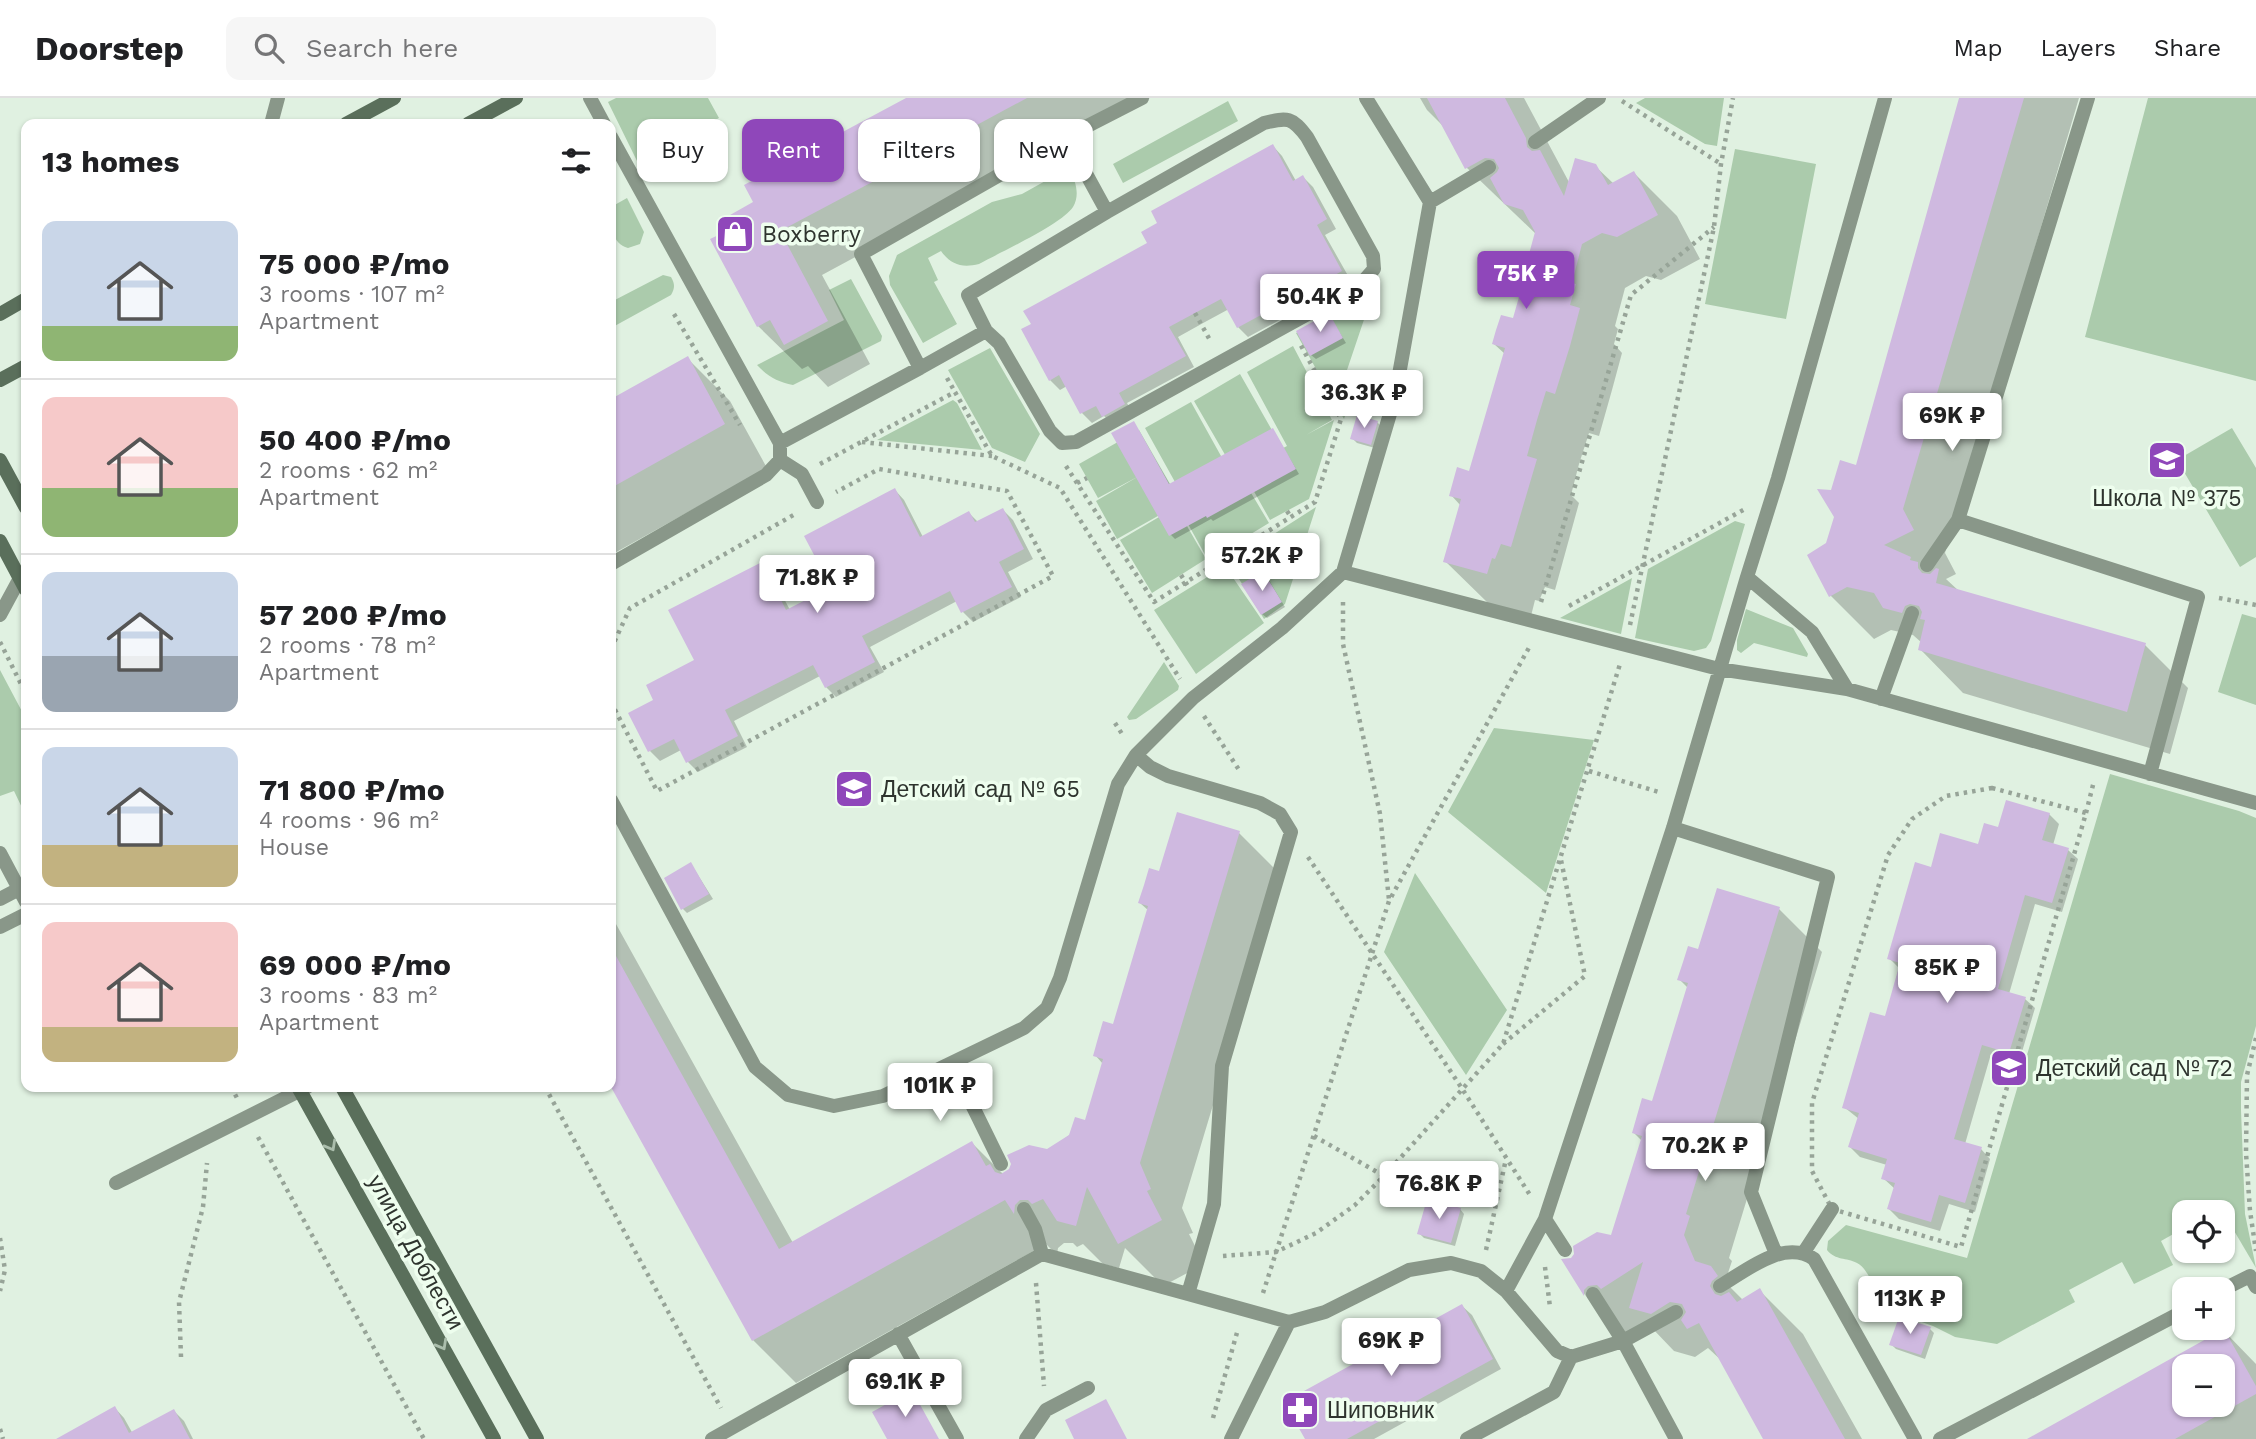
<!DOCTYPE html>
<html lang="en">
<head>
<meta charset="utf-8">
<style>
	:root { --surface:#fff; --page:#f6f6f6; --text:#202124; --muted:#757577; --line:#e0e0e0; --accent:#8f47ba }
	body { margin:0; font-family:"Work Sans",sans-serif; background:var(--page); color:var(--text); height:100vh; display:flex; flex-direction:column; font-size:26px; white-space:nowrap }
	* { box-sizing:border-box; margin:0 }
	p { font-size:23px; color:var(--muted) }
	.icon { flex:none; width:38px; height:38px; fill:none; stroke:currentColor; stroke-width:2; stroke-linecap:round; stroke-linejoin:round }
	.map { position:relative; flex:1; overflow:hidden }
	.drawer { position:absolute; left:21px; top:21px; width:595px; height:973px; display:flex; flex-direction:column; background:var(--surface); border-radius:14px; box-shadow:0 2px 5px #0004 }
	.drawer>* { flex:none }
	.banner { position:absolute; left:637px; top:21px; width:665px; height:63px; display:flex; gap:14px }
	.buttons { position:absolute; left:2172px; top:1102px; display:grid; gap:14px }
	.buttons a { display:grid; place-items:center; width:63px; height:63px; border-radius:14px; background:var(--surface); box-shadow:0 2px 5px #0004; font-size:35px }
	.price { position:absolute; translate:-50% -60px; padding:0 16px; border-radius:7px; background:#fff; color:#222; font-size:23px; line-height:46px; filter:drop-shadow(0 2px 4px #0008) }
	.price::after { content:''; position:absolute; left:50%; top:42px; width:21px; height:16px; margin-left:-10px; background:inherit; clip-path:polygon(0 0,100% 0,50% 100%) }
	.price.active { background:var(--accent); color:#fff }
	ul { padding:0; list-style:none }
	li { display:flex; align-items:center; gap:21px; height:175px; padding:0 21px }
	li+li { border-top:2px solid var(--line) }
	li span { display:grid; place-items:center; flex:none; width:196px; height:140px; border-radius:14px; color:#555 }
	li>.icon { margin-inline-start:auto }
	span .icon { width:84px; height:84px; fill:#fffc; stroke-width:1 }
	li b { font-size:30px }
	h2 { display:flex; justify-content:space-between; align-items:center; height:84px; padding:0 21px; font-size:30px }
	.pill { padding:0 24px; border-radius:14px; background:var(--surface); box-shadow:0 2px 5px #0004; font-size:24px; line-height:63px }
	.pill.active { background:var(--accent); color:#fff }
	header { display:flex; align-items:center; gap:42px; box-sizing:border-box; height:98px; padding:0 35px; background:var(--surface); border-bottom:2px solid var(--line) }
	header strong { font-size:33px }
	nav { display:flex; gap:38px; margin-inline-start:auto; font-size:24px }
	.search { width:490px; height:63px; background:var(--page); display:flex; align-items:center; gap:18px; box-sizing:border-box; padding:0 24px; border-radius:14px; color:var(--muted); font-size:26px }
	.map>svg:first-child { display:block }
</style>
</head>
<body>
<header>
<strong>Doorstep</strong>
<div class="search"><svg class="icon" aria-label="search" viewBox="0 0 24 24"><circle cx="10" cy="10" r="6"/><path d="M15 15l6 6"/></svg>Search here</div>
<nav><a>Map</a><a>Layers</a><a>Share</a></nav>
</header>
<div class="map">
<svg width="2256" height="1341" viewBox="0 0 2256 1341">
	<rect width="100%" height="100%" fill="#e0f1e1"/>
	<path fill="#abcbac" d="M616,0h92l11,20 -81,45 -30,-61z
		M1645,0h79l-7,48 -12,-2 -69,-41z
		M2148,0h108v283l-171,-44z
		M1228,3l10,20 -115,62 -10,-19z
		M1735,51l81,15 -30,155 -81,-15z
		M1065,72l5,1c6,11 10,24 3,36 -11,17 -74,46 -94,57 -17,4 -28,1 -38,-13l-13,7 10,22 -4,2 23,42 -34,19 -33,-58 -1,-9 8,-21 95,-53 30,-8z
		M627,100l17,34 -4,12 -12,4c-18,-5 -17,-26 -17,-41z
		M663,177l8,2c4,7 4,11 0,18l-60,33v-26z
		M851,181l31,57 -1,5 -88,44c-15,-3 -25,-8 -36,-20l87,-45 -15,-30z
		M1374,192l-28,83 12,5 -14,41 -48,-86z
		M1293,248l39,74 -26,15 28,-15 -25,79 -39,21 -28,-50 45,-24 -40,-74z
		M990,250l50,86 -15,28 -33,-14 -44,-78z
		M1240,276l41,72 -43,25 31,52 -61,37 -30,-54 57,-34 -41,-71z
		M953,302l4,3 25,47 -105,-10z
		M1191,304l40,72 -46,26 -40,-72z
		M2232,330l24,40v89l-16,10 -63,-107z
		M1139,332l42,73 -64,36 -21,-38 43,-25 -41,22 -19,-34z
		M1176,409l30,52 -54,34 -32,-53z
		M1316,409l-31,97 -21,15 -35,-56z
		M1735,423l10,3 -34,117 -5,7 -12,3 -59,-13 13,-69z
		M1225,468l39,57 -68,51 -42,-64z
		M1632,480l-11,56 -61,-16z
		M1746,511l47,19 15,26 -1,3 -53,-14 -13,10 -4,-3v-10z
		M2242,516l14,4v87l-38,-13z
		M1164,564l15,24 -1,4 -42,29 -7,1 -2,-3z
		M0,572l26,49v97l-12,-25 -14,5z
		M1494,630l100,12 -48,153 -98,-81z
		M2110,676l129,37 17,7v208l-15,56v28l4,104 11,54 -23,-39 -5,2 -5,-10 -1,-8h-4l-5,-8 -15,8h-14v15l-23,13 12,24 -39,19 -12,-22 -53,28 6,12 -78,42 -42,-7 -22,-11 -45,-16c-11,-11 -18,-41 -31,-47 -11,-6 -21,-2 -30,-13l1,-9 18,-16 121,33z
		M1415,775l92,137 -41,65 -82,-123z"/>
	<path fill="#0003" fill-rule="evenodd" d="M909,0h241l-328,177 48,89 -42,23 -20,-21 -6,3 -44,-43 -27,-96 24,-27z
		M1420,0h104l46,86 25,-18 19,18 20,-11 43,43 23,43 -39,21 -15,-4 -21,12 -10,38 3,3 -4,15 8,9 -10,37 -13,46 -10,-3 -10,31 -8,31 8,8 -24,87 -10,-3 -6,14 -4,-1 -4,16 -42,-12 -44,-43 16,-55 -10,-11 19,-22 35,-119 -11,-10 20,-24 22,-86 -69,-66 -21,-39 -19,-19z
		M1960,0h119l-134,455 11,21 -10,5 14,13 185,53 43,43 -18,66 -207,-61 -43,-44 2,-6 -9,-8 -22,-5 -17,9 -43,-43 -4,-52 9,-28 -3,-24 24,-25z
		M1273,48l9,10 14,25 7,-4 10,10 23,42 -11,6 26,46 -28,15 6,10 -31,17 -9,-8 -41,22 -10,-10 -9,-18 -24,13 -27,15 16,30 -67,36 6,11 -20,11 -9,-9 -12,7 -10,-10 -15,-27 -7,4 -10,-10 100,-137z
		M1329,217l17,28 -30,16 -5,-4z
		M687,260l43,43 37,67 -156,87v-154z
		M1377,324l5,5 -7,21 -18,-5 -5,-5z
		M1134,325l36,62 103,-55 26,44 -86,47 -2,-2 -36,20 -4,-4z
		M895,392l9,10 19,37 46,-24 10,10 24,-13 10,10 20,39 -25,13 13,25 -48,25 -10,-10 -6,-11 -87,46 14,25 -48,25 -10,-10 -6,-11 -86,45 13,26 -49,25 -10,-10 -7,-12 -21,11 -10,-10 6,-51 40,-39 65,-97 10,10 19,36 43,-22z
		M1267,479l18,30 -18,11 -5,-4z
		M2049,716l10,10 -6,21 15,5 10,9 -16,53 -27,-8 -26,90 16,5 10,9 -16,54 -28,-8 -26,90 16,5 9,10 -15,53 -26,-8 -9,27 -41,-12 -10,-10 6,-20 -12,-11 4,-13 -27,-8 -10,-10 9,-28 -15,-12 42,-89 13,-50 -10,-10 43,-89 47,-23 20,-17z
		M1239,735l43,43 -100,332 11,25 -4,1 15,30 -41,22 -38,-38 -6,20 -16,-4 -20,-20 -6,3 -4,-4h-9l-6,5 -1,7 -11,-11 -250,139 -43,-43 -142,-256v-169l182,328 179,-100 31,31 45,-23 39,-29 16,-58 -8,-9 20,-29 34,-115 -9,-8 20,-30z
		M691,766l22,35 -26,14 -4,-4z
		M1779,811l43,43 -93,306 3,3 -6,18 3,7 14,14 17,-9 43,43 59,105h-97l-42,-77 -15,-14 -13,9 -21,-6 -23,-24 -24,10 -42,-42 -21,-35 8,-1 41,-22 29,-96 -8,-8 19,-30 35,-115 -9,-9 20,-28z
		M2213,1109l5,6h-16z
		M1460,1111l4,5 -9,32 -31,-8 -5,-5z
		M2222,1122l9,14 -9,5z
		M1462,1208l10,9 29,54 -127,70h-67z
		M1930,1231l4,4 -9,26 -29,-10 -5,-5z
		M2224,1233l32,33v75h-225zM2184,1269h38v38h-38z
		M115,1310l9,10 9,16 41,-23 10,10 9,18h-126z"/>
	<path fill="#cfb9e0" fill-rule="evenodd" d="M906,0h121l-104,56 -3,-6 -47,26 3,6 -96,51 48,90 -44,24 -14,-25 -13,7 -47,-88 19,-9 -6,-11 30,-17 -9,-17z
		M1427,0h78l21,40 1,9 5,4 8,-1 24,46 11,-38 21,6 12,21 26,-14 24,44 -41,22 -15,-4 -20,11 -10,39 4,1 -6,21 10,3 -10,38 -15,48 -9,-3 -9,29 -10,36 10,3 -26,88 -10,-3 -6,15 -3,-1 -5,16 -44,-12 18,-63 -12,-3 8,-29 12,4 36,-123 -13,-4 4,-14 5,-15 12,3 18,-63 -2,-1 6,-22 -12,-22 -19,-6 -14,-26 7,-6 2,-4 -5,-9 -9,-1 -20,11z
		M1959,0h65l-121,411 11,21 -30,15 27,12 -1,3 8,2v6l4,5 8,1 6,-6 3,1 -3,14 210,60 -19,69 -209,-62 7,-30 -5,-1 2,-7 -3,-6 -9,-2 -5,2 -3,7 -19,-5 -9,-15 -27,-6 -18,10 -22,-42 19,-12 8,-26 -17,-28 14,1 9,-30 16,5z
		M1273,46l20,37 10,-6 24,44 -10,6 25,46 -27,15 5,10 -33,18 -6,-10 -44,24 -16,-29 -52,28 17,29 -67,37 6,11 -23,13 -6,-11 -16,8 -21,-39 -10,6 -28,-52 10,-5 -8,-13 124,-68 -6,-11 16,-9 -6,-12z
		M1329,215l14,25 -33,18 -14,-25z
		M688,258l37,68 -114,64v-89z
		M1357,317l21,6 -7,24 -21,-6z
		M1134,323l35,63 104,-56 23,41 -89,49 -1,-2 -37,20 -58,-103z
		M895,390l25,49 49,-26 6,11 28,-14 21,41 -25,13 13,25 -51,26 -11,-22 -88,45 13,26 -50,26 -12,-23 -88,45 13,26 -52,27 -12,-24 -26,13 -20,-39 25,-13 -7,-15 48,-25 -26,-50 94,-48 24,48 45,-23 -27,-51z
		M1263,473l19,31 -21,13 -20,-31z
		M2006,702l44,13 -8,27 27,8 -17,55 -27,-8 -27,94 28,8 -17,56 -27,-8 -28,94 28,8 -17,56 -26,-8 -8,27 -44,-13 8,-26 -14,-4 6,-20 -39,-12 11,-34 -17,-5 28,-96 15,4 15,-53 -13,-4 28,-97 16,5 9,-34 38,11 6,-21 14,4z
		M1177,714l63,19 -100,332 11,26 -4,2 15,29 -44,24 -31,-57 -11,39 -19,-5 -14,-22 -11,5 -4,-4h-8l-5,5 -1,9 -9,-14 -253,141 -141,-254v-140l168,302 193,-108 14,25 4,-2 5,8 6,2 8,-5 2,-5 -4,-9 22,-10 18,4 22,-14 6,-18 10,3 18,-61 -10,-3 5,-18 5,-17 10,3 35,-118 -10,-3 6,-18 5,-17 10,3z
		M691,764l18,32 -28,16 -17,-32z
		M1717,790l63,19 -94,307 4,2 -6,19 11,26 16,5 7,10 -6,5 -2,5 5,8 6,2 8,-4 8,10 23,-14 85,151h-82l-64,-116 -12,6 -6,-9 5,-8 -4,-8 -12,-2 -19,12 -22,-6 14,-46 -42,27 -4,-4 -9,1 -4,4v6l-23,-37 10,-1 3,-4 -1,-8 24,-14 14,3 31,-99 -10,-3 10,-35 10,3 36,-118 -11,-3 6,-18 5,-16 10,3z
		M1427,1101l34,9 -10,35 -34,-9z
		M1462,1206l31,55 -146,80h-42l-21,-37z
		M1899,1219l32,10 -10,28 -32,-10z
		M2224,1231l32,57v8l-81,45h-148zM2184,1269h38v38h-38z
		M912,1292l27,49h-52l-15,-27z
		M1106,1301l21,40h-53l-9,-19z
		M115,1308l14,27 45,-24 16,30h-134z"/>
	<g fill="none" stroke-linecap="round" stroke-linejoin="round">
		<path stroke="#97a498" stroke-width="4.5" stroke-dasharray="3.5 5" stroke-linecap="butt" d="M1622,3l99,63
			M1195,215l16,29
			M674,216l66,111
			M947,280l8,14
			M862,344l130,14
			M820,366l135,-72 37,64 68,32 120,191
			M1066,368l88,136 161,-100 26,-83 -42,-77
			M1077,385l10,-5
			M1287,413l4,6
			M1236,445l3,6
			M1181,477l8,13
			M2219,500l37,7
			M1343,504v42l37,170 9,86
			M1541,504l90,-307 83,-68
			M1569,508l176,-97
			M1630,527l84,-398 7,-63 12,-66
			M0,544l26,52
			M611,551l19,-41 167,-95
			M611,604l46,89 396,-215 -46,-85 -128,-22 -43,23
			M1204,618l37,57
			M1115,625l9,14
			M1589,673l73,22
			M1992,690l94,25 -125,434 -129,-38 -20,-38v-68l76,-248 24,-36 34,-23z
			M2086,715l8,-32
			M1308,759l153,230 69,108
			M2256,940l-9,37 -1,78 4,58 6,40
			M1503,946l82,-68 -24,-116
			M231,989l6,11
			M545,989l176,321
			M1314,1038l70,40
			M258,1039l166,302
			M0,1140l5,32 -5,21
			M1486,1152l20,-91
			M1223,1158l53,-4 40,-19 39,-28 29,-29 119,-132 117,-380
			M1545,1169l5,40
			M1036,1185l8,103
			M1263,1195l126,-392 142,-257
			M181,1259l-2,-55 24,-95 4,-44
			M1213,1320l25,-89
			M0,1331l3,10"/>
		<path stroke="#899789" stroke-width="14" d="M590,0l14,26
			M1366,0l64,104 -35,195 -52,175 376,97 128,20
			M1885,0l-107,380 -31,99 65,55 35,57 409,114
			M611,39l169,306v17l-14,15 -155,89
			M1535,44l64,-44
			M1430,104l59,-35
			M986,233l13,12 51,88 12,12 14,-1 284,-157 14,-16 -1,-13 -66,-119c-15,-20 -19,-20 -43,-14l-157,89
			M920,270l66,-37 -18,-36 139,-83 -41,-75
			M780,345l140,-75 -59,-114 205,-117 76,-39
			M780,362l22,14 15,28
			M1958,422l240,77 -48,177
			M1927,467l31,-45 130,-422
			M0,517l20,-37
			M1881,601l31,-86
			M1136,657l57,-57 89,-70 61,-56
			M611,702l144,267 33,28 46,11 49,-10 141,-68 23,-20 13,-30 58,-194 18,-29 14,12 18,9 92,27 20,11 11,18 -69,234 -8,138 -26,90 -146,-40 -330,185
			M1673,730l155,49 -77,315 25,62
			M0,755l26,49
			M0,801l19,-10
			M0,829l26,-13
			M952,966l49,100
			M116,1085l191,-96
			M1024,1111l11,20 7,25
			M1545,1121l20,31
			M1804,1154l28,-43
			M1720,1188c26,-15 64,-48 94,-27l101,180
			M2222,1192l28,-14 6,11
			M1506,1193l39,-72 128,-391 74,-251
			M1188,1196l101,28 36,-10 84,-42 42,-7 30,8 25,20 51,60 14,6 52,-16 53,-29
			M1593,1196l30,47 53,98
			M898,1236l59,105
			M1026,1341l20,-29 42,-22
			M1231,1341l58,-117
			M1467,1341l87,-47 17,-35
			M1940,1341l244,-128"/>
		<path stroke="#899789" stroke-width="14" d="M271,26l7,-26"/>
		<path stroke="#5a6f5b" stroke-width="14" d="M346,26l48,-26
			M468,26l48,-26
			M0,216l26,-15
			M0,282l26,-14
			M0,362l26,48
			M0,443l26,49
			M298,989l196,352
			M342,989l195,352"/>
	</g>
	<defs><path id="oneway-chevron" d="M-2-3.5L2.5 0L-2 3.5" fill="none" stroke-width="1.6" stroke-linecap="round" stroke-linejoin="round" transform="scale(1.75)"/></defs>
	<g stroke="#abbeac">
		<use href="#oneway-chevron" transform="translate(331 1048) rotate(61)"/>
		<use href="#oneway-chevron" transform="translate(442 1247) rotate(61)"/>
	</g>
	<defs>
		<symbol id="shop-square" viewBox="-11 -11 22 22"><rect x="-9" y="-9" width="18" height="18" rx="4" fill="#8f47ba" stroke="#eefeee"/><path d="M-5-2.5h2.3a2.7 3.5 0 0 1 5.4 0H5L5.5 6h-11ZM-1.5-2.5h3a1.5 2.3 0 0 0-3 0Z" fill="#fff"/></symbol>
		<symbol id="school-square" viewBox="-11 -11 22 22"><rect x="-9" y="-9" width="18" height="18" rx="4" fill="#8f47ba" stroke="#eefeee"/><path d="M0-5L7-2L0 1L-7-2ZM-4 1L0 2.5L4 1V4Q0 6-4 4Z" fill="#fff"/></symbol>
		<symbol id="pharmacy-square" viewBox="-11 -11 22 22"><rect x="-9" y="-9" width="18" height="18" rx="4" fill="#8f47ba" stroke="#eefeee"/><path d="M-2-6h4v4h4v4h-4v4h-4v-4h-4v-4h4Z" fill="#fff"/></symbol>
	</defs>
	<g fill-rule="evenodd">
		<use href="#shop-square" x="713" y="114" width="44" height="44"/>
		<use href="#school-square" x="2145" y="340" width="44" height="44"/>
		<use href="#school-square" x="832" y="669" width="44" height="44"/>
		<use href="#school-square" x="1987" y="948" width="44" height="44"/>
		<use href="#pharmacy-square" x="1278" y="1290" width="44" height="44"/>
	</g>
	<g text-anchor="middle" stroke-width="7" stroke-linejoin="round" paint-order="stroke">
		<g font-size="23" fill="#2e342e" stroke="#eefeee" text-anchor="start">
			<text x="762" y="144">Boxberry</text>
			<text x="2167" y="408" text-anchor="middle">Школа № 375</text>
			<text x="881" y="699">Детский сад № 65</text>
			<text x="2036" y="978">Детский сад № 72</text>
			<text x="1327" y="1320">Шиповник</text>
		</g>
		<g font-size="23" fill="#2e342e" stroke="#eefeee">
			<text transform="translate(416 1154) rotate(61)" y="8">улица Доблести</text>
		</g>
	</g>
</svg>
<div class="buttons">
<a><svg class="icon" aria-label="locate" viewBox="0 0 24 24"><circle cx="12" cy="12" r="6"/><path d="M12 2v4M12 18v4M2 12h4M18 12h4"/></svg></a>
<a>+</a>
<a>−</a>
</div>
<b class="price active" style="left:1526px;top:213px">75K ₽</b>
<b class="price" style="left:1320px;top:236px">50.4K ₽</b>
<b class="price" style="left:1364px;top:332px">36.3K ₽</b>
<b class="price" style="left:1952px;top:355px">69K ₽</b>
<b class="price" style="left:1262px;top:495px">57.2K ₽</b>
<b class="price" style="left:817px;top:517px">71.8K ₽</b>
<b class="price" style="left:1947px;top:907px">85K ₽</b>
<b class="price" style="left:940px;top:1025px">101K ₽</b>
<b class="price" style="left:1705px;top:1085px">70.2K ₽</b>
<b class="price" style="left:1439px;top:1123px">76.8K ₽</b>
<b class="price" style="left:1910px;top:1238px">113K ₽</b>
<b class="price" style="left:1391px;top:1280px">69K ₽</b>
<b class="price" style="left:905px;top:1321px">69.1K ₽</b>
<div class="banner">
<a class="pill">Buy</a>
<a class="pill active">Rent</a>
<a class="pill">Filters</a>
<a class="pill">New</a>
</div>
<section class="drawer">
<h2>13 homes<svg class="icon" aria-label="filters" viewBox="0 0 24 24"><path d="M4 7h16M4 17h16"/><circle cx="9" cy="7" r="2"/><circle cx="15" cy="17" r="2"/></svg></h2>
<ul>
<li><span style="background:linear-gradient(#c9d6e8 75%,#8fb573 0)"><svg class="icon" aria-label="home" viewBox="0 0 24 24"><path d="M3 11l9-7 9 7M6 9v11h12V9"/></svg></span><div><b>75 000 ₽/mo</b><p>3 rooms · 107 m²</p><p>Apartment</p></div></li>
<li><span style="background:linear-gradient(#f6c9c9 65%,#8fb573 0)"><svg class="icon" aria-label="home" viewBox="0 0 24 24"><path d="M3 11l9-7 9 7M6 9v11h12V9"/></svg></span><div><b>50 400 ₽/mo</b><p>2 rooms · 62 m²</p><p>Apartment</p></div></li>
<li><span style="background:linear-gradient(#c9d6e8 60%,#9aa5b1 0)"><svg class="icon" aria-label="home" viewBox="0 0 24 24"><path d="M3 11l9-7 9 7M6 9v11h12V9"/></svg></span><div><b>57 200 ₽/mo</b><p>2 rooms · 78 m²</p><p>Apartment</p></div></li>
<li><span style="background:linear-gradient(#c9d6e8 70%,#c2b280 0)"><svg class="icon" aria-label="home" viewBox="0 0 24 24"><path d="M3 11l9-7 9 7M6 9v11h12V9"/></svg></span><div><b>71 800 ₽/mo</b><p>4 rooms · 96 m²</p><p>House</p></div></li>
<li><span style="background:linear-gradient(#f6c9c9 75%,#c2b280 0)"><svg class="icon" aria-label="home" viewBox="0 0 24 24"><path d="M3 11l9-7 9 7M6 9v11h12V9"/></svg></span><div><b>69 000 ₽/mo</b><p>3 rooms · 83 m²</p><p>Apartment</p></div></li>
</ul>
</section>
</div>
</body>
</html>
